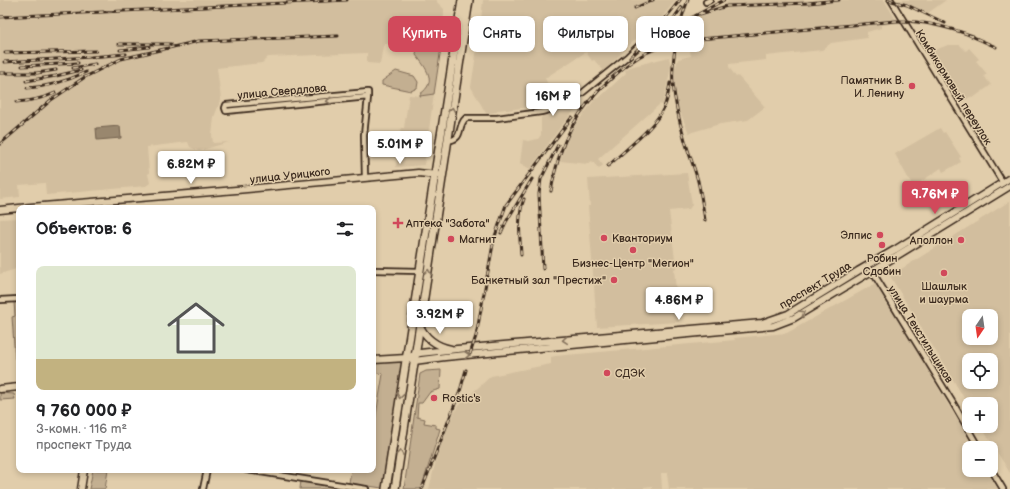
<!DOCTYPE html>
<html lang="ru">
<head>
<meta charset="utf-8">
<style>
	:root { --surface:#fff; --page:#f2f2f2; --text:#202124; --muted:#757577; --accent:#d1495b }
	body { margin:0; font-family:"Balsamiq Sans",sans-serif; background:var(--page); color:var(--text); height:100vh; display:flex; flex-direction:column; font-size:15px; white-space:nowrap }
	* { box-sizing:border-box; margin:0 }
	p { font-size:13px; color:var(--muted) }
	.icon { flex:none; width:22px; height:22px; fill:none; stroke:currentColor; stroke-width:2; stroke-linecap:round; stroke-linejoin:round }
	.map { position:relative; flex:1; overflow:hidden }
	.side { position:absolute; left:16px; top:205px; width:360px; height:268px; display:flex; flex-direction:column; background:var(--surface); border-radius:8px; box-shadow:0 2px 6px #0003 }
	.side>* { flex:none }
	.top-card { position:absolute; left:388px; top:16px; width:380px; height:36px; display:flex; gap:8px }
	.needle { width:26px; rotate:193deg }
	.controls { position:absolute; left:962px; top:309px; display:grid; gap:8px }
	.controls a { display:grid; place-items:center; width:36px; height:36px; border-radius:8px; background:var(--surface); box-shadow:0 2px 6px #0003; font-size:20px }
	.price { position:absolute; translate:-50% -34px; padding:0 9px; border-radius:4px; background:#fff; color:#222; font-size:13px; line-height:26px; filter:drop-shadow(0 1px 2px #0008) }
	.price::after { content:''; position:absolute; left:50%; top:24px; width:12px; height:9px; margin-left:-6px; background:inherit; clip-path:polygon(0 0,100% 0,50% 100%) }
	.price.on { background:var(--accent); color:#fff }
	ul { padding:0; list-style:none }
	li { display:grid; align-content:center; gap:8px; height:212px; padding:0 20px }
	li span { display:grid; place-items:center; height:124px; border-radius:8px; color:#555 }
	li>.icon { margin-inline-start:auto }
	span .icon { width:72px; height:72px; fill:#fffc; stroke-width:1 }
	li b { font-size:17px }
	h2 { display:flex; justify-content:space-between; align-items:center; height:48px; padding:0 20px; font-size:17px }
	.chip { padding:0 14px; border-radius:8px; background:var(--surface); box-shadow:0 2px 6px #0003; font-size:14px; line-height:36px }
	.chip.on { background:var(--accent); color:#fff }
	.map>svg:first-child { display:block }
</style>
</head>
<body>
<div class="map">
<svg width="1010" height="489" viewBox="0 0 1010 489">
	<rect width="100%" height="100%" fill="#e1cdab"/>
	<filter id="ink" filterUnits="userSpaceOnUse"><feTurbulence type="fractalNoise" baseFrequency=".025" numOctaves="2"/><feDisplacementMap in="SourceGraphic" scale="8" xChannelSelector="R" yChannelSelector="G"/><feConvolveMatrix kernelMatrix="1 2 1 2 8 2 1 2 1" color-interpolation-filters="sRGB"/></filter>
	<g filter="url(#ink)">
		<path fill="#d2be9e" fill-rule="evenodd" d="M0,0h437v2l7,7 -1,27 -3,5 -27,-1 -28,4 -2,2 -3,18 -13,-1v-10l-99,4 -6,6 -45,5 4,31 -7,18 -2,18 1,8 16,-1 -30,9 -9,-4 -2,-5 -41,5 2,26 -1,1 2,9 -4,3 -100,9 -1,-12 -26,2 1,12 -20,2z
			M483,0h193l-24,29 -1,-1 -7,4 -2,3 1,2 -11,5 -2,3 -26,26 -10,-11 -2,1 -6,-9 -41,26 4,9 -3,1 6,15 -6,2 -40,5v-1l-9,1v2l-7,1 -3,2 -16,-28 9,-58z
			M730,0h154l14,23 -17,2v3l-14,4v6l-36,5 -9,7 -56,6v4l-37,4v3l7,10 2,-1 27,31 -17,13 -28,4 -31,9 -11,-26 -3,-24v-15l3,-9 13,-3 -6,-32 19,-10 23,-6 -1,-6z
			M897,0h49l-18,13z
			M948,45h12l6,6 3,-3 10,11 -3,2 11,13 -3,2 7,9 -18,13 -3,-1 -8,5 -32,-50z
			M669,57l2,10 -8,37 -2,1 -1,-1 -62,55 5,6 -4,4 -7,-8 -4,3 -28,-3 9,-25 7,-12 20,-26 2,1 28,-26 -1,-3 5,-3z
			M434,94l-10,71 -28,2 5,-39h3l5,-33 11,1z
			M574,100l5,5 -17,20 -32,44 -10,-6 3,-23 5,1 10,-2 3,-4v-17l2,-3 4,-1z
			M940,128l3,5 2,-1 16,25 -2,1 2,4 -18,10 -2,-4 -28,19 -18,-33z
			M687,173l5,32 -3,4 -20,2 7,57 -2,1 5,53 -82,5 -9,-121h2l-2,-27z
			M1010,201v272l-29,-47h10v-22h-22v2l-79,-130zM969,316h22v22h-22zM969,360h22v22h-22z
			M19,218v50l-19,6v-55z
			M876,283l98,165h-5v22h18l11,19h-329l-2,-16h-6l1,16h-10v-3l-8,1v2h-215l12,-50 17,-33 33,-30 60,-12v-7l4,-1 180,-16 -1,-2 53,-5z"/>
		<path fill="#c3af91" stroke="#7f6c58" d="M418,40l24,1 -8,53 -14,2v-2c18,-12 6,-26 -4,-39z
			M396,71l18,5 4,6 -1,6 -6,3 -29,-6v-4z
			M16,301h3v58h-4l-3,-42 3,-1 -1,-14z
			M402,362l-20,126 -33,-5 2,-13h22v-37l10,-59 -10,-2v-9z
			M441,370l-1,19 -10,3 -8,11h-4l-1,14 8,2 -1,4 12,2v3l4,1 -2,7 -17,53h-17l16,-115 6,-3z
			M0,393l14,1 1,5 -15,1z
			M93,470h15l-3,19h-16z
			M301,480l51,9h-52z"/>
		<path fill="#99876e" stroke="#73624e" d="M120,126l1,12 -24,2 -1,-12z"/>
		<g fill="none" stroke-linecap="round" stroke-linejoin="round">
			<defs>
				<path id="street" d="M891,0l112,183
					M706,2l4,-2
					M447,141c18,-2 9,-14 19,-23h31l44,-6 8,-2 32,-16 47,-38 16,-15
					M365,178l-1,-43 4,-38v-5l-142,13 -1,3 1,3 142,-14
					M373,270l47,1
					M872,271l81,132 26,45
					M0,300l19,-1
					M991,469l12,20
					M247,470l119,19
					M203,489l4,-19"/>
				<path id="secondary" d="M19,208l217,-18 182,-17 20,2
					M0,210l19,-2
					M419,324c6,14 17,22 32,25
					M373,360l33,-2 14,-5 37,-4 305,-26 26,-9 70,-43 38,-22 114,-71
					M411,360l3,1 31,-4 328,-31 21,-8 78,-47 138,-85
					M0,389l19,-2
					M81,489l3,-19"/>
				<path id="primary" d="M386,489l76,-489
					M395,489l74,-489"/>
			</defs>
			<use href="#street" stroke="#3b2a1e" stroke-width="8"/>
			<use href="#secondary" stroke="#3b2a1e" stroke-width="9"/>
			<use href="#primary" stroke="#3b2a1e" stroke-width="10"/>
			<use href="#street" stroke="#e1cdab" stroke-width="4.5"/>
			<use href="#secondary" stroke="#e1cdab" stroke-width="6"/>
			<use href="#primary" stroke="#e1cdab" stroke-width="7"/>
			<defs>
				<path id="rail" d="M688,0c-9,22 -17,59 -15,84 2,18 6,36 11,53 4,15 10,29 14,44 3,13 5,26 7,39
					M888,0l19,5 38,18
					M635,8l18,-8
					M700,14l27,-8 81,-3 31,-3
					M0,17l347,-17
					M663,33l19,-26
					M969,35l27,12
					M119,44h52
					M646,49l34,-25 44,-24
					M120,50l29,-3
					M5,53l91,-2
					M630,57l21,-21 29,-36
					M4,62l87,-5 35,-3
					M22,66l56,-3
					M73,68l22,-4
					M0,73h37l19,-3
					M26,81l30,-5 25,-6
					M27,88c21,-1 40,-7 59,-16
					M16,102c14,-1 26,-3 39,-9
					M0,144l51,-44 34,-23 36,-18 78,-18 139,-5
					M608,166c16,-15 42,-35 53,-53 6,-9 7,-19 9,-30
					M551,191c8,-49 26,-83 63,-115 10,-9 20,-17 32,-23 17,-8 36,-12 54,-14l196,-18c27,-1 52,6 77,15
					M501,233l5,-11 26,-43
					M521,255c-1,-19 -4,-38 3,-56
					M543,269l-4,-75 2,-15 17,-34
					M470,354l6,-18 18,-97 12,-34 66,-88
					M422,489l38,-98 6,-21"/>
			</defs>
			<use href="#rail" stroke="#3b2a1e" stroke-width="3"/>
			<use href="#rail" stroke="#e1cdab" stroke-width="1.5" stroke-dasharray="4.5" stroke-linecap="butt"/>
		</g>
		<defs><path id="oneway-chevron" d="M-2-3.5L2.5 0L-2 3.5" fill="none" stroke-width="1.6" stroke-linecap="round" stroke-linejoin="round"/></defs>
		<g stroke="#86735d">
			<use href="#oneway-chevron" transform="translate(329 101) rotate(175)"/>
			<use href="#oneway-chevron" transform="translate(452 110) rotate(-81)"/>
			<use href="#oneway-chevron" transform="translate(428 272) rotate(-81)"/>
			<use href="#oneway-chevron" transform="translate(802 313) rotate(-31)"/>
			<use href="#oneway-chevron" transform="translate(565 340) rotate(175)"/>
			<use href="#oneway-chevron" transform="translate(467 355) rotate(-4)"/>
			<use href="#oneway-chevron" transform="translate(400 396) rotate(99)"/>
			<use href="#oneway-chevron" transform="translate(400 453) rotate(-82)"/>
		</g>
	</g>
	<g fill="#d1495b" stroke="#e1cdab" stroke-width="1.5">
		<circle cx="912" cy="86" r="4"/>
		<path d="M396 217h4v4h4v4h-4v4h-4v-4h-4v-4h4z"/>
		<circle cx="880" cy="235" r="4"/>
		<circle cx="604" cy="238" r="4"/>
		<circle cx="451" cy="239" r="4"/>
		<circle cx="961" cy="240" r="4"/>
		<circle cx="882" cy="245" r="4"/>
		<circle cx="633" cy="250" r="4"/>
		<circle cx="944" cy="273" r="4"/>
		<circle cx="614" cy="280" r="4"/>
		<circle cx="607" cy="373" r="4"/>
		<circle cx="434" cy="398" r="4"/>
	</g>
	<g text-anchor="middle" stroke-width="3" stroke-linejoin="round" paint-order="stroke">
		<g font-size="11" fill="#3b2a1e" stroke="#e1cdab" text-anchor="start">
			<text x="904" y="84" text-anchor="end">Памятник В.<tspan x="904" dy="13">И. Ленину</tspan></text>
			<text x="406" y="227">Аптека "Забота"</text>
			<text x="872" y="239" text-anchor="end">Элпис</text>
			<text x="612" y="242">Кванториум</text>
			<text x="459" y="243">Магнит</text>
			<text x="953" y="244" text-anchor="end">Аполлон</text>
			<text x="882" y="262" text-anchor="middle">Робин<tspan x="882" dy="13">Сдобин</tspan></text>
			<text x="633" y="267" text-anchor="middle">Бизнес-Центр "Мегион"</text>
			<text x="606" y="284" text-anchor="end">Банкетный зал "Престиж"</text>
			<text x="944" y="290" text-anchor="middle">Шашлык<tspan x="944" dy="13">и шаурма</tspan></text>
			<text x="615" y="377">СДЭК</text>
			<text x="442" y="402">Rostic's</text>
		</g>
		<g font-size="11" fill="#3b2a1e" stroke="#e1cdab">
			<text transform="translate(954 87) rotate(58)" y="4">Комбикормовый переулок</text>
			<text transform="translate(282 91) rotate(-5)" y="4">улица Свердлова</text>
			<text transform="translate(290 175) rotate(-6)" y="4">улица Урицкого</text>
			<text transform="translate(815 285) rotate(-31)" y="4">проспект Труда</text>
			<text transform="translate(921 334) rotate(58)" y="4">улица Текстильщиков</text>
		</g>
	</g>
</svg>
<div class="controls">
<a><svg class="needle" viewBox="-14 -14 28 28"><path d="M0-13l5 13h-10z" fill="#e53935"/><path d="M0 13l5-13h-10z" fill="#757577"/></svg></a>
<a><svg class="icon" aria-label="locate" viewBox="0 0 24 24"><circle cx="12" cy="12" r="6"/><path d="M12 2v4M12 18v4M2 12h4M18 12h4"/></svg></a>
<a>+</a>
<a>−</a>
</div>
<b class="price" style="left:553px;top:117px">16M ₽</b>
<b class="price" style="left:400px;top:165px">5.01M ₽</b>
<b class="price" style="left:191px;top:185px">6.82M ₽</b>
<b class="price on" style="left:935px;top:215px">9.76M ₽</b>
<b class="price" style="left:679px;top:321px">4.86M ₽</b>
<b class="price" style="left:440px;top:335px">3.92M ₽</b>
<div class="top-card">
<a class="chip on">Купить</a>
<a class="chip">Снять</a>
<a class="chip">Фильтры</a>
<a class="chip">Новое</a>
</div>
<section class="side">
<h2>Объектов: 6<svg class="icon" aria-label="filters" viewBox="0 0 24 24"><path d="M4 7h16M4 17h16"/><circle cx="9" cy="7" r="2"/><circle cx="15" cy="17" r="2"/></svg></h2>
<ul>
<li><span style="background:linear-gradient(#dfe7d0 75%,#c2b280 0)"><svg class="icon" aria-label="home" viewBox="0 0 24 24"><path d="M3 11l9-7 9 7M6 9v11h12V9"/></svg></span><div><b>9 760 000 ₽</b><p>3-комн. · 116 m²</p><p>проспект Труда</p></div></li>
</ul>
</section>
</div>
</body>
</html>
